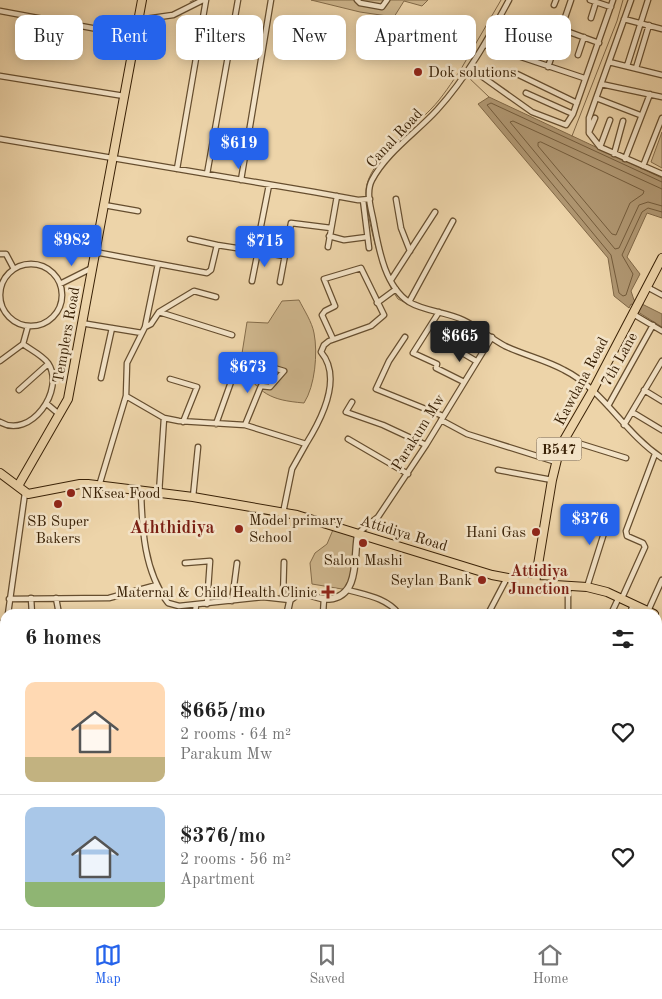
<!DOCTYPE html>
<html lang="en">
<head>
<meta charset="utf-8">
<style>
	:root { --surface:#fff; --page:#f2f2f2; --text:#222; --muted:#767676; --line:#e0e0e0; --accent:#2563eb }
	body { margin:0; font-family:"Old Standard TT",serif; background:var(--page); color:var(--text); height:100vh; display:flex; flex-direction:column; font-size:19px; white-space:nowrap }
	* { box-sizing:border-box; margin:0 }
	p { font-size:16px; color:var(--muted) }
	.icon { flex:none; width:28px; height:28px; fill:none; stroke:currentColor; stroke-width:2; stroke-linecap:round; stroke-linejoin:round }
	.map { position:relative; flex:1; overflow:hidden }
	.details { position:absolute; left:0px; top:609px; width:662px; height:321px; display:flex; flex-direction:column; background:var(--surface); border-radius:15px 15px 0 0; box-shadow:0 2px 12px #0003 }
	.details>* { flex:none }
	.hud { position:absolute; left:15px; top:15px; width:632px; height:45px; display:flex; gap:10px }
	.price { position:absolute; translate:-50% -42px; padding:0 11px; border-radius:5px; background:var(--accent); color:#fff; font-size:16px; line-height:32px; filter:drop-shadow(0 1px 2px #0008) }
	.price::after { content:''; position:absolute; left:50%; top:30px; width:15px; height:11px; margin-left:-8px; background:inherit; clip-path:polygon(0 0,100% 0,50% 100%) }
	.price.on { background:#222; color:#fff }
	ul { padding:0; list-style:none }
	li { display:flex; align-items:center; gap:15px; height:125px; padding:0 25px }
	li+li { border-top:1px solid var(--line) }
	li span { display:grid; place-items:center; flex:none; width:140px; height:100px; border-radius:10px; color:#555 }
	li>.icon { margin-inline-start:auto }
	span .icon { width:60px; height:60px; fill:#fffc; stroke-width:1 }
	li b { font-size:21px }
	h2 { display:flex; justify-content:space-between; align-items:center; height:60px; padding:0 25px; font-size:21px }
	.tag { padding:0 18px; border-radius:10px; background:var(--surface); box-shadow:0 2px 12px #0003; font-size:18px; line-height:45px }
	.tag.on { background:var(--accent); color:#fff }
	.menu { display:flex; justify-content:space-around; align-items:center; height:70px; border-top:1px solid var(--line); background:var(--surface); font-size:14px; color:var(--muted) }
	.menu a { display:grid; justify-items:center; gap:2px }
	.menu .on { color:var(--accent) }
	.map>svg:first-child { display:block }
</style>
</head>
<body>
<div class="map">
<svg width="662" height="929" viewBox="0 0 662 929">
	<rect width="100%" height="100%" fill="#edd4a9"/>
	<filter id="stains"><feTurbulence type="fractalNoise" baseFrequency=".004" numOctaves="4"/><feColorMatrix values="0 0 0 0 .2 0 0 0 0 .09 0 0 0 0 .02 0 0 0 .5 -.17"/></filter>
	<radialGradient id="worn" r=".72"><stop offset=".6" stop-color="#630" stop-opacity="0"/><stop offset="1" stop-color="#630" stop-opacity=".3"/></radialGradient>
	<path fill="#ceb68d" stroke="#846c4a" d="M311,0h117l-6,6 -18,-5 -10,16 -34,-5z
		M662,132v36l-11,-6z
		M299,300c5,10 13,22 15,33 4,20 1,53 -10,70 -35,-3 -43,-9 -64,-37l7,-44 21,1 14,-22z
		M335,525l23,8 -5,46 -5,11 -36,-6 -2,-21 5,-10 12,-9z
		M658,777l4,4v148h-662v-108l5,9v95h653z"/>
	<path fill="#b09772" stroke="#806847" d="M489,97l173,81v40l-15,-5 -20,44 13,17 -9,17 3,9 28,14v13l-24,-15 1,-4 -8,-4 -2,4 -15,-12 -6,-38 -130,-154z"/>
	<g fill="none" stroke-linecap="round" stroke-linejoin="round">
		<path stroke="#745c3c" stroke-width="1" d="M541,142l103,49 -1,3 -13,9 -14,32 -4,-1 -74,-88v-3z
			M662,182l-171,-79 -4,2 124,150 8,38 4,3 3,-1 7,-21 -11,-19 20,-43 6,-4 14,4
			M662,189l-149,-68 -3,1 105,127 4,-1 20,-43 9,-3 14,4"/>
		<path stroke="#806847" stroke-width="1" d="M190,2l4,-2
			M464,73l-3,-4 40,-69
			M467,76l22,21
			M572,136l45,-115 6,-21
			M366,197c-5,-31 46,-68 65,-88 11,-11 21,-27 30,-40
			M366,200c5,33 12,60 26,90
			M394,293l4,6 12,6"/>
		<path stroke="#b09772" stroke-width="8" d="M619,925l24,4
			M515,929l13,-4"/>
		<defs>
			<path id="minor" d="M357,0l3,3 22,4 5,-7
				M509,0c-21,39 -42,77 -72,110 -21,23 -50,42 -65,70 -7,13 0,31 2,44 5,26 11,62 35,78 15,9 37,10 54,18 15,7 27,18 42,26 19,9 41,14 59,24 40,20 60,63 98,88
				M590,0l21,7
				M631,0l-42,118v15l11,14 62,27
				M554,5l2,-5
				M0,11l135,25
				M499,18l32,9 30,2 38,14
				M591,18l5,-16
				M624,19l38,10
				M138,20l35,-5 30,-15
				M485,45l99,33
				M578,55l6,-18
				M609,62l53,13
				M627,66l21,-66
				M548,67l23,-67
				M470,68l62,44 34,13 7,-11 40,-114
				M636,68l13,-43
				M517,74l60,29
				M0,76l124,20
				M601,84l61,13
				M526,93l47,21
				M596,98l44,17
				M589,132l6,-14
				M0,139l314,53 44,8 12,-1
				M600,147l10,-27
				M614,154l9,-33
				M625,159l25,-65
				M643,166l19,-48
				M177,169l29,-169
				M207,174l31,-174
				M241,180l30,-180
				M396,199l5,29 9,23
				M363,200l6,48
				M104,205l34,6
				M329,236l15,4 23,-3
				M190,239l27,6
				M328,247l9,-51
				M257,251l27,5
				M95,252l112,21 4,-3 6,-25 39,6 13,-66
				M0,254h6l8,15
				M0 295a31 31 0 1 1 62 0a31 31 0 1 1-62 0Z
				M391,280l44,-68
				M252,281l6,-30
				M280,282l11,-59 40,5
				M60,284l32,-16
				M647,287l15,8
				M409,302l44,-81
				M377,303l19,-14
				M159,312l73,23
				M439,312l-26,41 24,11 -1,4 28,14
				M633,314l29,17
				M81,323l61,10
				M145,327l6,-3 8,-12 35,-21 22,6
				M405,337l-16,24 -13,28 67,27
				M454,348l22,13
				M0,361l23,-17 5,-18
				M101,378l11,-50
				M170,379l27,8 -14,35
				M19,390l29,-26
				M644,390l18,11
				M126,396l38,22 15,3 66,4 61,19 -14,25 -9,44
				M352,402l-6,10 37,13 43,20
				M47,404l13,11
				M608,406l45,-81
				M632,412l30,18
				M441,420l26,14 89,28
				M0,422c30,18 66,-32 48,-59 -6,-8 -17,-13 -25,-19
				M216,424l15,-42
				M245,425l16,-39 9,1 14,-16 -10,-3
				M624,425l38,-64
				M348,439l60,35
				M565,439l61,19
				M306,444c15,-24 37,-66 15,-92l3,-7 5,-4 42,-15 13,-11 -23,-47 -37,11 11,27 -10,5 -3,4 11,24
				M498,470l54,10
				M99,486l27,-90 1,-33 18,-36 13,-63
				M141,491c1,38 3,80 27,112l11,3 84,-9 27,3
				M159,493l5,-75
				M193,497l5,-50
				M358,533l20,-16 48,-72 66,-108
				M185,563l25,-2 -3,43
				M587,587l24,-76
				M348,590c18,5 39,8 51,24
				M31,598l1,16
				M56,598l3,16
				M283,598l1,-36
				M622,598l23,-51 -2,-4 -16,-7 -1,-5 29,-77
				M9,599l100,-1 48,-13
				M232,601l5,-38
				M648,611l14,-31
				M8,614l17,-121
				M195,614l1,-9
				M323,614l1,-16
				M488,614l19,-36
				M568,614v-28
				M611,614l8,-17
				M630,614l3,-10
				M0,624l5,-3
				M0,705l3,31
				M658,713h4
				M0,736h3l2,5
				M658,749h4
				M658,917l4,1
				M468,925h18
				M384,929l21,-4"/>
			<path id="tertiary" d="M287,614l3,-14 8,-6c10,-2 20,6 31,5 32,-3 24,-44 29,-66
				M248,929v-4"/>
			<path id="primary" d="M0,473l28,21 52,-10h8l105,13 104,18 195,60 47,9 48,3 20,5 47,22
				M18,486l50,-87 74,-399
				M535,583l17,-103 8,-33 33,-57 69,-132"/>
		</defs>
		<use href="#minor" stroke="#664e2f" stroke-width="7"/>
		<use href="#tertiary" stroke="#664e2f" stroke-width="8"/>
		<use href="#primary" stroke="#392106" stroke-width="10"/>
		<use href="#minor" stroke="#f3e3c7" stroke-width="4.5"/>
		<use href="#tertiary" stroke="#f3e3c7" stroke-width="5.5"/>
		<use href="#primary" stroke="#edd4a9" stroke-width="8"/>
	</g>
	<g fill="#8f2418" stroke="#f3e3c7" stroke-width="2">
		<circle cx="418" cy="72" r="5"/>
		<circle cx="71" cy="493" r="5"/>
		<circle cx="58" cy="504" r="5"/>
		<circle cx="239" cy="529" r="5"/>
		<circle cx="536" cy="532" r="5"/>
		<circle cx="363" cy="543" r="5"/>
		<circle cx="482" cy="580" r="5"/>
		<path d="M325.5 584.5h5v5h5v5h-5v5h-5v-5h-5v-5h5z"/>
	</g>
	<g text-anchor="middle" stroke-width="5" stroke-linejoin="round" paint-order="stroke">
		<rect fill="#f3e3c7" stroke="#715b40" stroke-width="1" x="536.5" y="437.5" width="45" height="23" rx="4"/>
		<g font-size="14" font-weight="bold" fill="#392106">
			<text x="559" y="454">B547</text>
		</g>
		<g font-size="15" fill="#392106" stroke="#f3e3c7" text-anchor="start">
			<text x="428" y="77">Dok solutions</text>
			<text x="81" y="498">NKsea Food</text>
			<text x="249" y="525">Model primary<tspan x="249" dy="17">School</tspan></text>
			<text x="58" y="526" text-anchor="middle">SB Super<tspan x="58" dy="17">Bakers</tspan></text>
			<text x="526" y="537" text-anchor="end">Hani Gas</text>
			<text x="363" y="565" text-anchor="middle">Salon Mashi</text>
			<text x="472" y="585" text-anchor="end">Seylan Bank</text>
			<text x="317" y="597" text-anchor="end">Maternal &amp; Child Health Clinic</text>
		</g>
		<g font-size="15" fill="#392106" stroke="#f3e3c7">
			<text transform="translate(394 138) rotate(-47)" y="5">Canal Road</text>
			<text transform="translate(66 335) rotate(-80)" y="5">Templers Road</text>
			<text transform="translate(619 359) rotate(-61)" y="5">7th Lane</text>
			<text transform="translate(581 381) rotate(-62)" y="5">Kawdana Road</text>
			<text transform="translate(418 432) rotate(-58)" y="5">Parakum Mw</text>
			<text transform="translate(404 533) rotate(17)" y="5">Attidiya Road</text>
		</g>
		<g font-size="16" font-weight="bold" fill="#7a1f14" stroke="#f3e3c7">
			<text x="539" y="576">Attidiya<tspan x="539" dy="18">Junction</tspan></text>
		</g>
		<g font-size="18" font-weight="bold" fill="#7a1f14" stroke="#f3e3c7">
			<text x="172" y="533">Aththidiya</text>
		</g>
	</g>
	<rect width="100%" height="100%" filter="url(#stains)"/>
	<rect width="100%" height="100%" fill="url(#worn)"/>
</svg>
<b class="price" style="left:239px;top:170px">$619</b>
<b class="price" style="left:72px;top:267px">$982</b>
<b class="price" style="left:265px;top:268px">$715</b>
<b class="price on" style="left:460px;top:363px">$665</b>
<b class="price" style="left:248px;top:394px">$673</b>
<b class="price" style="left:590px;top:546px">$376</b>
<div class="hud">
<a class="tag">Buy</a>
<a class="tag on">Rent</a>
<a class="tag">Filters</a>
<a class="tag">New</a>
<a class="tag">Apartment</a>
<a class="tag">House</a>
</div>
<section class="details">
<h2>6 homes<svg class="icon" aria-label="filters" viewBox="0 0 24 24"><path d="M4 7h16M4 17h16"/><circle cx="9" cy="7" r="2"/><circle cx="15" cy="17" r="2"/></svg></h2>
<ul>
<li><span style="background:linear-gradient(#ffd9b3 75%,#c2b280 0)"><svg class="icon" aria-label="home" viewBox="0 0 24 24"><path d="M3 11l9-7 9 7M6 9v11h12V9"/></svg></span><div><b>$665/mo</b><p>2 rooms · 64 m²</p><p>Parakum Mw</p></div><svg class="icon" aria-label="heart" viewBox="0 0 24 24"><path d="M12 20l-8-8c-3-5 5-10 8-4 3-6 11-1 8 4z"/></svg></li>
<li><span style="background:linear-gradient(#a9c7e8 75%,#8fb573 0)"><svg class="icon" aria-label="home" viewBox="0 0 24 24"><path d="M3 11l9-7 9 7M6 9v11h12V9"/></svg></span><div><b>$376/mo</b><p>2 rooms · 56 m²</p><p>Apartment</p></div><svg class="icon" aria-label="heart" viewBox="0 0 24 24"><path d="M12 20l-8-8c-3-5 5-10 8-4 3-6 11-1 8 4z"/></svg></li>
</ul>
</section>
</div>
<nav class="menu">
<a class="on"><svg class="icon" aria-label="map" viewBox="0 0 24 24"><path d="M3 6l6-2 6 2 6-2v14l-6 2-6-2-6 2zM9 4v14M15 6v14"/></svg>Map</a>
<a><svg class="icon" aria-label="saved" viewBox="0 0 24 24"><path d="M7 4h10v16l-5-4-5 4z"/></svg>Saved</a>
<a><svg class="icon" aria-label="home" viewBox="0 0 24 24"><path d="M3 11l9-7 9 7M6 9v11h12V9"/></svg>Home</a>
</nav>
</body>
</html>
